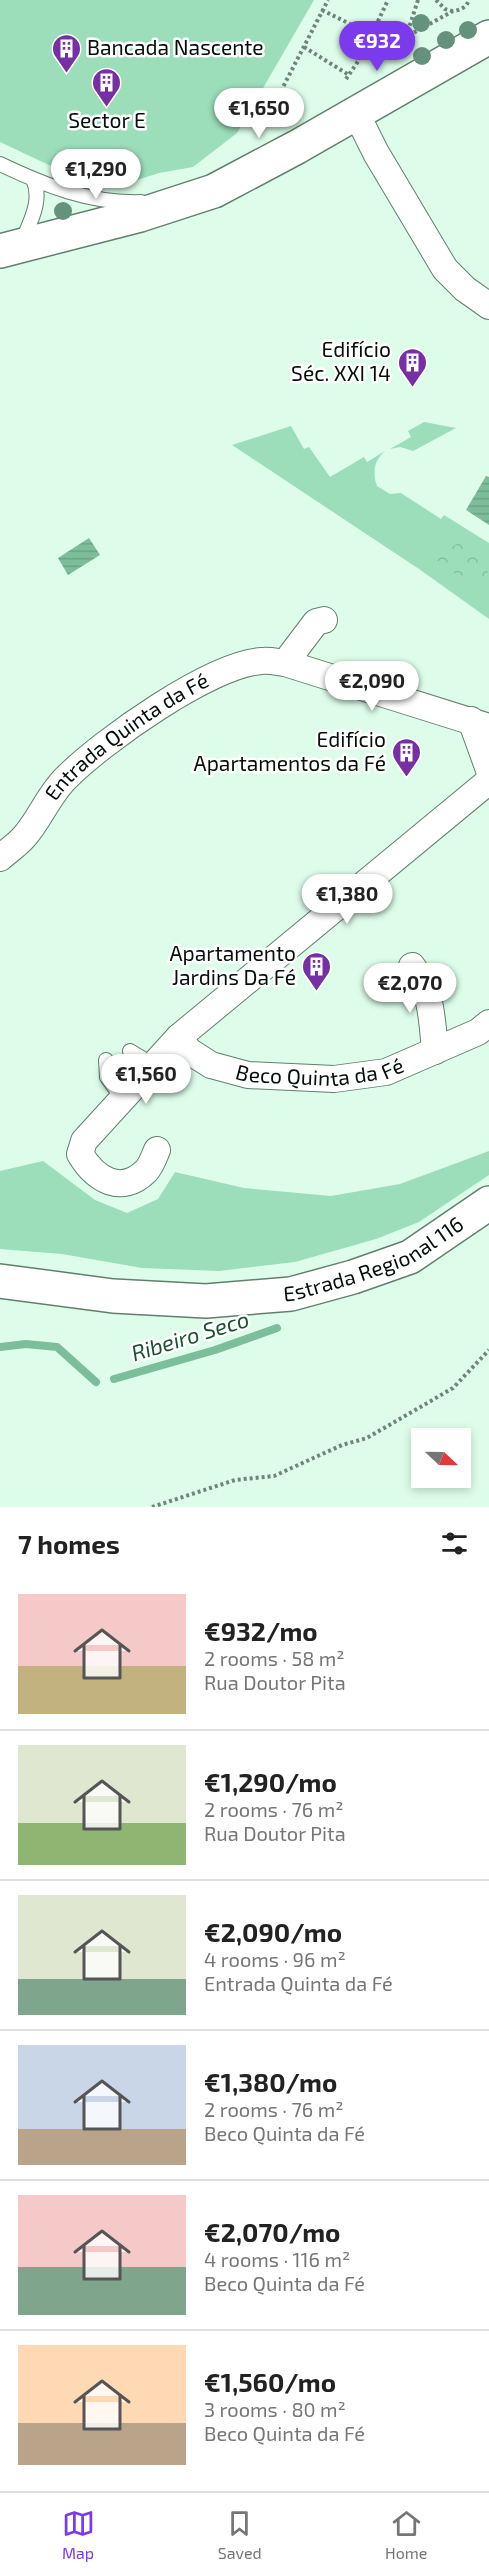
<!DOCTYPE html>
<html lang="en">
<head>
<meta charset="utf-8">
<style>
	:root { --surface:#fff; --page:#f2f2f2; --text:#222; --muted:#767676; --line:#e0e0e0; --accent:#7c3aed }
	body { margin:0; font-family:"Exo 2",sans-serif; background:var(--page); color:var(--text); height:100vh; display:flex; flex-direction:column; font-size:22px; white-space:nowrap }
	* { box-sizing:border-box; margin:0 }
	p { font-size:20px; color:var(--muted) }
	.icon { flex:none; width:33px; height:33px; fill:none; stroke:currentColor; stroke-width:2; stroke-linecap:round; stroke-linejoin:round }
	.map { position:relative; height:1507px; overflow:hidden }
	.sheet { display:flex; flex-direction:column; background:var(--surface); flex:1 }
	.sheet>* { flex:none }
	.needle { width:39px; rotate:112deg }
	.fabs { position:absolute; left:411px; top:1428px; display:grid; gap:12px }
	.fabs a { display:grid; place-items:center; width:60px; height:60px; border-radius:0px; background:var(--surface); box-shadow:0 3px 9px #0003; font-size:30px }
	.price { position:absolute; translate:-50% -51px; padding:0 14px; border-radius:21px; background:#fff; color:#222; font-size:20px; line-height:39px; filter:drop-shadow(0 2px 3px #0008) }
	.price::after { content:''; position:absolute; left:50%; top:36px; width:18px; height:14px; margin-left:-9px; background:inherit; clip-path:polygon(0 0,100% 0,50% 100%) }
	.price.on { background:var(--accent); color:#fff }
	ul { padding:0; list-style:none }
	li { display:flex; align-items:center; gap:18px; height:150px; padding:0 18px }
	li+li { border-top:2px solid var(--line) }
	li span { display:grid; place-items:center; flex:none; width:168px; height:120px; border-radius:0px; color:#555 }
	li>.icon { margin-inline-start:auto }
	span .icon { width:72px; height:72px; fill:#fffc; stroke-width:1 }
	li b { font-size:26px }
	h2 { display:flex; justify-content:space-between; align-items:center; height:72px; padding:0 18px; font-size:26px }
	.tabs { display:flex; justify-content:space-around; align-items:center; height:84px; border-top:2px solid var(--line); background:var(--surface); font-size:16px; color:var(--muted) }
	.tabs a { display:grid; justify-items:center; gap:3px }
	.tabs .on { color:var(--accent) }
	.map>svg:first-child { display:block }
</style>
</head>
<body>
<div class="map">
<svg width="489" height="1507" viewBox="0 0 489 1507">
	<defs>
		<pattern id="park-crowns" width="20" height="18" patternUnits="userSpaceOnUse" patternTransform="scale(1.5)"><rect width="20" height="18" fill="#9cdeb9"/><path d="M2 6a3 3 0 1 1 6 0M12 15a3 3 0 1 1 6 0" fill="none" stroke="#85bd9e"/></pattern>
		<pattern id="water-rules" width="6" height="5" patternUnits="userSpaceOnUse" patternTransform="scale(1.5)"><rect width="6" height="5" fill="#7dbe9a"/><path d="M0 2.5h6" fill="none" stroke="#6ba283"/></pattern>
	</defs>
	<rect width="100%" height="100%" fill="#ddfdea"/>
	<path fill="#9cdeb9" d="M0,0h314l-77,133 -44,34 -34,6 -44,14 -26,-3 -89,-42z
		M424,422l32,6 -43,23 -13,-4 -10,2 21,-12 -3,-6z
		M291,426l13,23 5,-2 21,30 34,-20 3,5 18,-11c-11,10 -13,21 -8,35l13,8 11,-1 40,26 3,-4 45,28v76l-70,-50 -187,-124z
		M489,1151v24l-70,47 -43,17 -81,23 -76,9 -77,-3 -80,-14 -62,-5v-78l43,-10 52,39 32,13 31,-14 17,-27 69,16 87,8 69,-12z"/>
	<path fill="url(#park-crowns)" d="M461,542c12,3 17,10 17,22 9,3 11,6 10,15 -8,6 -18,7 -20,-5l-4,2 -13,-4 -5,-11h-9l-5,-7v-4l8,-5 8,4z"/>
	<path fill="url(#water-rules)" d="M486,476l3,1v48l-23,-15z
		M89,538l11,17 -32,20 -10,-17z"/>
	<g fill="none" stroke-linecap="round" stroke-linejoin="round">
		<path stroke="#7dbe9a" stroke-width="8" d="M0,1347l26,-3 31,3 39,35
			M114,1379l101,-29 62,-22"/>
		<defs>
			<path id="service" d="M0,164c44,21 91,40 141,38
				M22,242c8,-20 21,-42 11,-63
				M130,1051l23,14
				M106,1060l1,17 16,22"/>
			<g id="minor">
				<path d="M356,113l20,40 69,116 20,20 24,17"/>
				<path d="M285,663l31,-41 8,-2"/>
				<path d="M471,720l18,50"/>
				<path id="s1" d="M0,858c8,-7 17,-13 24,-21 16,-18 25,-43 43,-60 36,-36 144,-113 195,-116 7,-1 15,1 23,2l204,64"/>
				<path d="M412,966c20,26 20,53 23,85"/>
				<path id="s2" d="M179,1037l10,14 22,14 37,10 86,4 52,-7 92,-40 11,-9"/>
				<path d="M157,1150c-3,7 -6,16 -11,21 -25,25 -51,8 -66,-17l4,-13 95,-104 310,-256"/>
			</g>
			<g id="secondary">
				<path d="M0,251l140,-36 74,-24 83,-44 192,-110"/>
				<path id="s3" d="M0,1281l113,15 93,5 85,-7 62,-17 57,-20 79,-54"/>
			</g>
		</defs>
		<use href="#service" stroke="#627f6e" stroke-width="16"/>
		<use href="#minor" stroke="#627f6e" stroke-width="28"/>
		<use href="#secondary" stroke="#627f6e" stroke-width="36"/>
		<path stroke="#708578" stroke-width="4" stroke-dasharray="3 3" stroke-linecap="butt" d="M418,0l-12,37 47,-26c7,-1 13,-3 16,-11
			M436,0l9,9 7,2
			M322,10l50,25
			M304,47l45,28
			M346,79l15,-22 27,-57
			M267,118l61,-118
			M152,1507l83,-27 39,-4 68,-31 25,-7 86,-50 36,-38"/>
		<use href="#service" stroke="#fff" stroke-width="14"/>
		<use href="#minor" stroke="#fff" stroke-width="26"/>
		<use href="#secondary" stroke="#fff" stroke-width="33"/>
	</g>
	<g fill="#65927d">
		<circle cx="421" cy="23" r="9"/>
		<circle cx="468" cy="30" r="9"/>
		<circle cx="446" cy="40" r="9"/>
		<circle cx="422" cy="56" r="9"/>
		<circle cx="63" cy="211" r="9"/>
	</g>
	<defs>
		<symbol id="building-pin" viewBox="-11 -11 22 30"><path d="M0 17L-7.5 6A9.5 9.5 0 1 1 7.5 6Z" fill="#7630a4" stroke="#fff"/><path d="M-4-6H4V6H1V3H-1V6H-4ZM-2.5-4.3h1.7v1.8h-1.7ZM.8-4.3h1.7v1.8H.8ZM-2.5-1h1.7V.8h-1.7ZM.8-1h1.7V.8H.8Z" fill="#fff"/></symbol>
	</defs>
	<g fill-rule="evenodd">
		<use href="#building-pin" x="50" y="32" width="33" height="45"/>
		<use href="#building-pin" x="90" y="66" width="33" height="45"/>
		<use href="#building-pin" x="396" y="346" width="33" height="45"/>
		<use href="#building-pin" x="390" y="736" width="33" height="45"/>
		<use href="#building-pin" x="300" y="950" width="33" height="45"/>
	</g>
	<g text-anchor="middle" stroke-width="5" stroke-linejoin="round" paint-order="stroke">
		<g font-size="21" fill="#050f09" stroke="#fff" text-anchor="end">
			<text x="87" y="55" text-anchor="start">Bancada Nascente</text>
			<text x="107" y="128" text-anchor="middle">Sector E</text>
			<text x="391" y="357">Edifício<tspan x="391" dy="24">Séc. XXI 14</tspan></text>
			<text x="386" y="747">Edifício<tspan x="386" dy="24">Apartamentos da Fé</tspan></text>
			<text x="296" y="961">Apartamento<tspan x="296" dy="24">Jardins Da Fé</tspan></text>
		</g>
		<g font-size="21" fill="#050f09" stroke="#fff">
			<text dy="7" stroke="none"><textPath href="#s1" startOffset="178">Entrada Quinta da Fé</textPath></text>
			<text dy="7" stroke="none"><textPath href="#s2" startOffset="154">Beco Quinta da Fé</textPath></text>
			<text dy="7" stroke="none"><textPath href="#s3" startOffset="382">Estrada Regional 116</textPath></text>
		</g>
		<g font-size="22" font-style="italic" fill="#1c4f36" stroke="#fff">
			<text transform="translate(190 1336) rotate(-17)" y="8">Ribeiro Seco</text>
		</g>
	</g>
</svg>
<div class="fabs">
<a><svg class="needle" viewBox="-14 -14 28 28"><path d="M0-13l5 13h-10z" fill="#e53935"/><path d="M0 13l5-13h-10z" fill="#767676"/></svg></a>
</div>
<b class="price on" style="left:377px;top:72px">€932</b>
<b class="price" style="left:259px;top:139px">€1,650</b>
<b class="price" style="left:96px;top:200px">€1,290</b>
<b class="price" style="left:372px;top:712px">€2,090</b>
<b class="price" style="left:347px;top:925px">€1,380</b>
<b class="price" style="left:410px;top:1014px">€2,070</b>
<b class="price" style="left:146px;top:1105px">€1,560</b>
</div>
<section class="sheet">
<h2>7 homes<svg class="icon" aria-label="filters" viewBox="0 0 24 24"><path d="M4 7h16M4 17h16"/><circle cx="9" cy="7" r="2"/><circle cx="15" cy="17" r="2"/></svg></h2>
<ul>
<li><span style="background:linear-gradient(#f6c9c9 60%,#c2b280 0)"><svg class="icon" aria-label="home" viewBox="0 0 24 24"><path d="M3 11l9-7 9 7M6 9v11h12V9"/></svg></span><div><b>€932/mo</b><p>2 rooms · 58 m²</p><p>Rua Doutor Pita</p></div></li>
<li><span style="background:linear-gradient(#dfe7d0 65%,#8fb573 0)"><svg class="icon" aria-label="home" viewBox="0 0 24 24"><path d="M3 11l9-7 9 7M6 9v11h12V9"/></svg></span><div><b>€1,290/mo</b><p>2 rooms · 76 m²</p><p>Rua Doutor Pita</p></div></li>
<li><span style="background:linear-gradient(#dfe7d0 70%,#7fa58c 0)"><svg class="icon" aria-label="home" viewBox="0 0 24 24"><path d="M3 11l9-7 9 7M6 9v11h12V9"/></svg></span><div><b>€2,090/mo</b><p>4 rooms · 96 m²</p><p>Entrada Quinta da Fé</p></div></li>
<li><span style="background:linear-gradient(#c9d6e8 70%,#b9a48a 0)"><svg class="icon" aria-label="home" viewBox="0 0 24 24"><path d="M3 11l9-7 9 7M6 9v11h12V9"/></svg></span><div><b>€1,380/mo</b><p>2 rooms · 76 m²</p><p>Beco Quinta da Fé</p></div></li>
<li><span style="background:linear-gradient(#f6c9c9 60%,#7fa58c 0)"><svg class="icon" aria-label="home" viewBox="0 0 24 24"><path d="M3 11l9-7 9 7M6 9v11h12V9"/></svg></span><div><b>€2,070/mo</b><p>4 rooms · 116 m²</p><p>Beco Quinta da Fé</p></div></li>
<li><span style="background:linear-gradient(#ffd9b3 65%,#b9a48a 0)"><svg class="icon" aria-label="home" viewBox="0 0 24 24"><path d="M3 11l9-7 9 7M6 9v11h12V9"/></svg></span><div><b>€1,560/mo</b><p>3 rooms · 80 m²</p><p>Beco Quinta da Fé</p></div></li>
</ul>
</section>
<nav class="tabs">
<a class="on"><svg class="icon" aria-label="map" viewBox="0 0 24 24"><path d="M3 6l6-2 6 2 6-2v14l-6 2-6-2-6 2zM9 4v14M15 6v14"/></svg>Map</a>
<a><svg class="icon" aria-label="saved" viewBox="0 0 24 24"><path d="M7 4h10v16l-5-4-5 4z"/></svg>Saved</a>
<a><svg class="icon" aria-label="home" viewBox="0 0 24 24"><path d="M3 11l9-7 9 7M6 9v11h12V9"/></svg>Home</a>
</nav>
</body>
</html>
